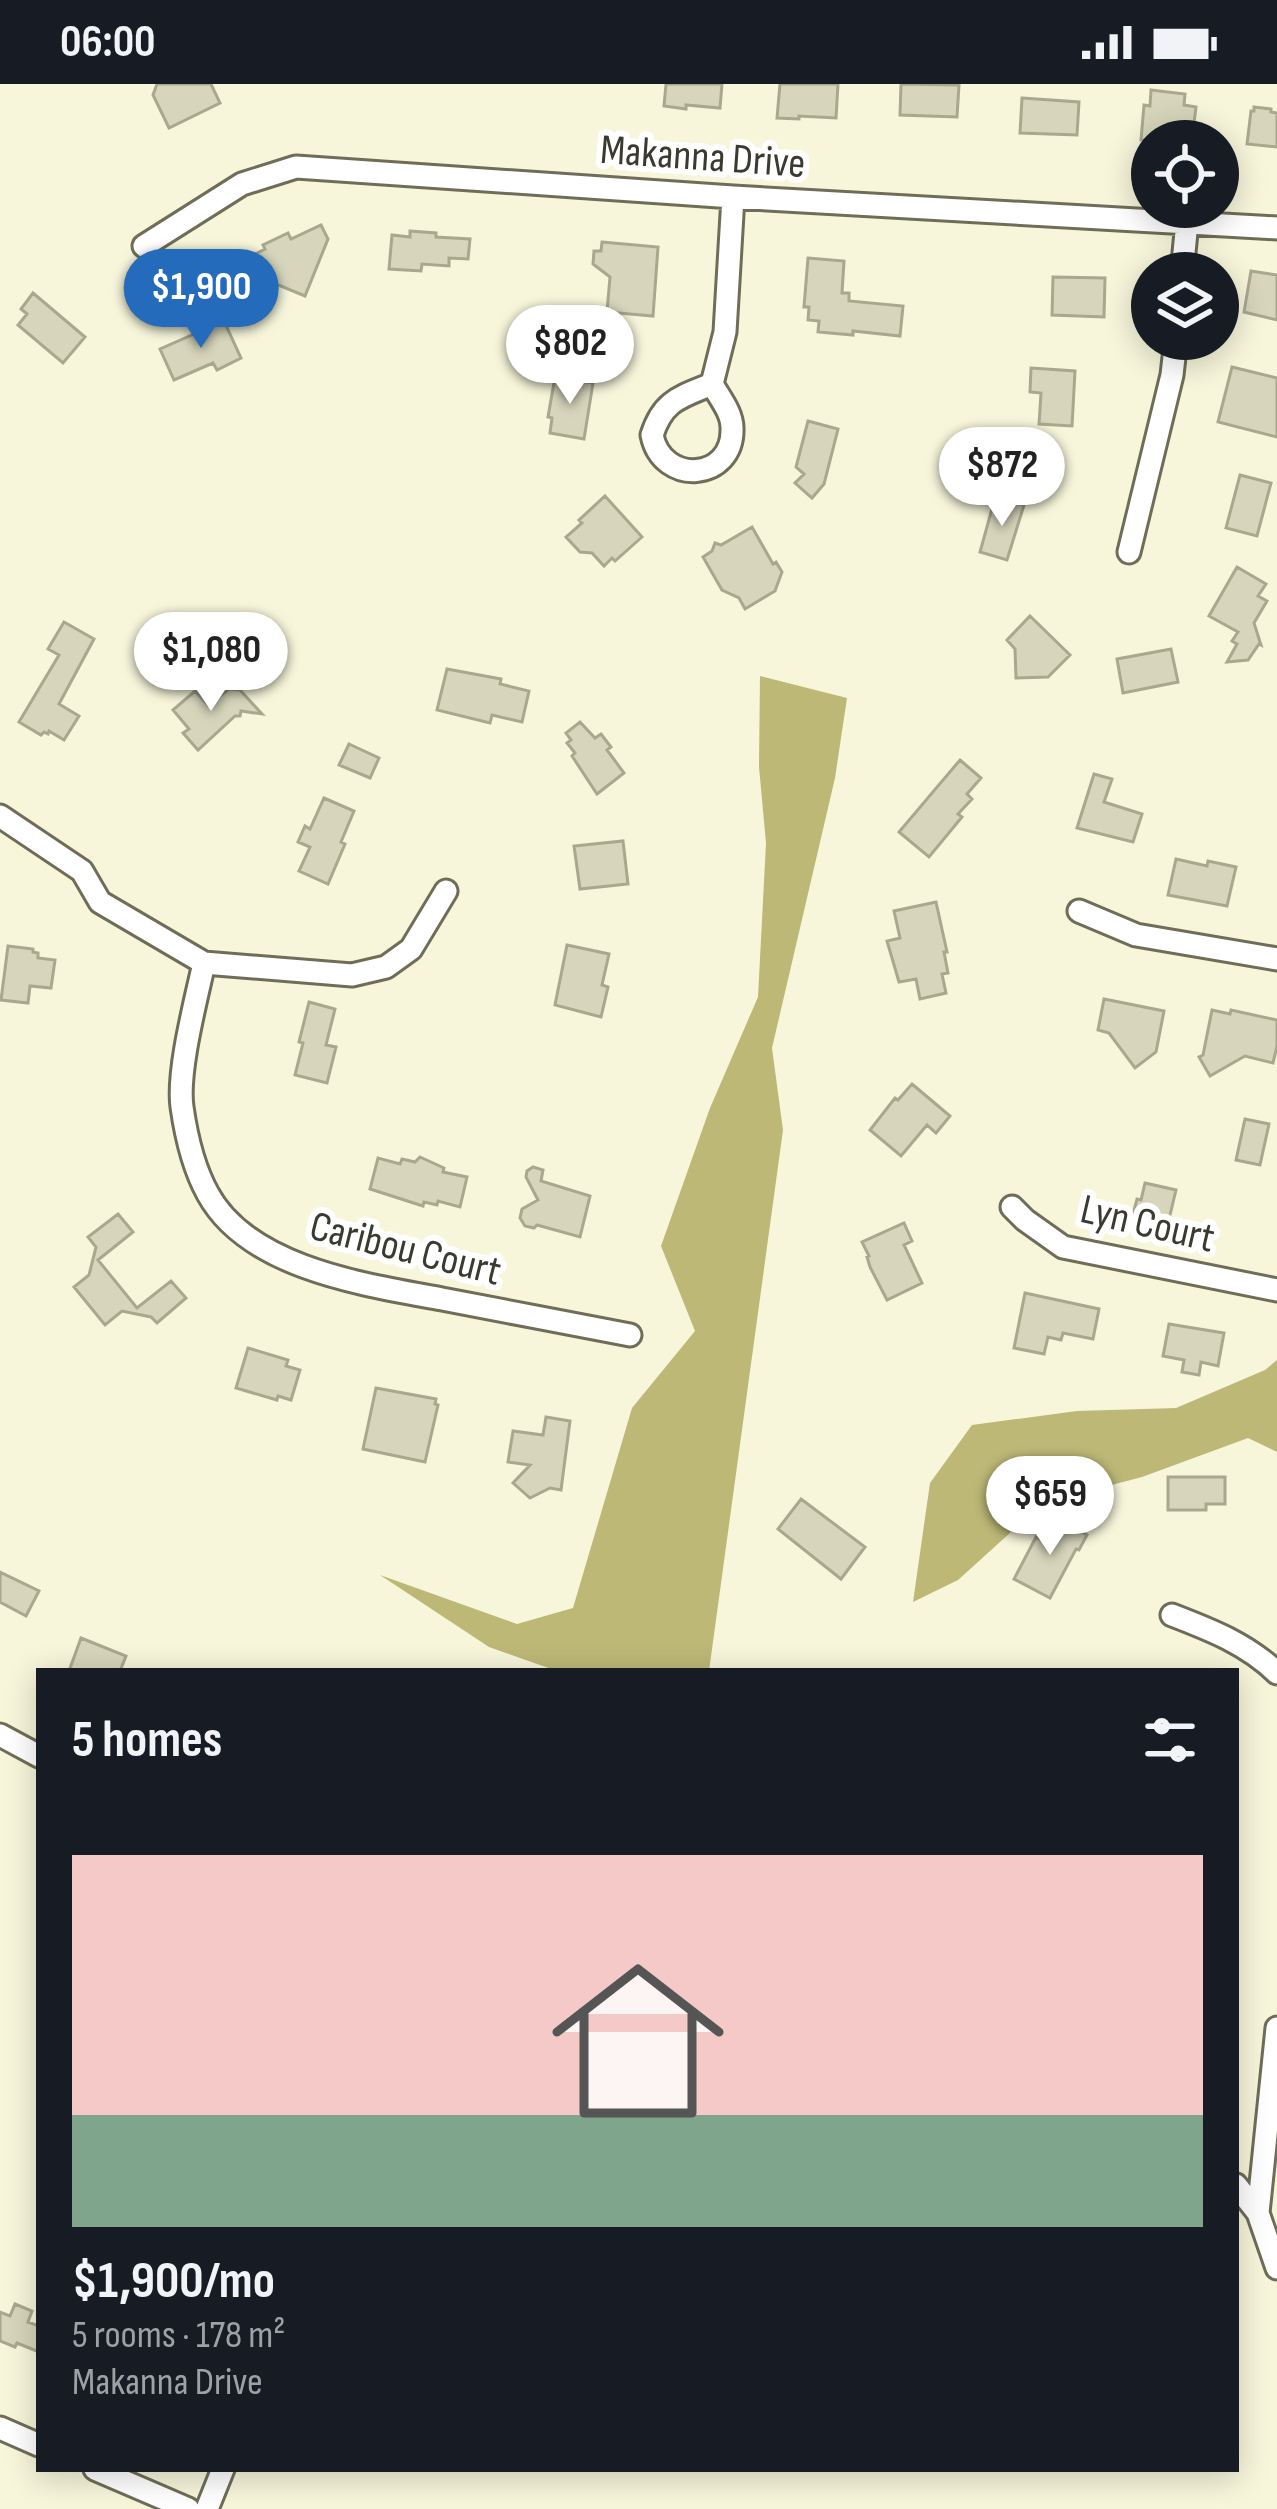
<!DOCTYPE html>
<html lang="en">
<head>
<meta charset="utf-8">
<style>
	:root { --surface:#171b24; --page:#20242c; --text:#f1f3f6; --muted:#9ea1a6; --accent:#256bbb }
	body { margin:0; font-family:"Sofia Sans Condensed",sans-serif; background:var(--page); color:var(--text); height:100vh; display:flex; flex-direction:column; font-size:45px; white-space:nowrap }
	* { box-sizing:border-box; margin:0 }
	p { font-size:39px; color:var(--muted) }
	.icon { flex:none; width:66px; height:66px; fill:none; stroke:currentColor; stroke-width:2; stroke-linecap:round; stroke-linejoin:round }
	.map { position:relative; flex:1; overflow:hidden }
	.side { position:absolute; left:36px; top:1584px; width:1203px; height:804px; display:flex; flex-direction:column; background:var(--surface); border-radius:0px; box-shadow:0 6px 30px #0003 }
	.side>* { flex:none }
	.fabs { position:absolute; left:1131px; top:36px; display:grid; gap:24px }
	.fabs a { display:grid; place-items:center; width:108px; height:108px; border-radius:50%; background:var(--surface); box-shadow:0 6px 30px #0003; font-size:60px }
	.price { position:absolute; translate:-50% -102px; padding:0 27px; border-radius:42px; background:#fff; color:#222; font-size:39px; line-height:78px; filter:drop-shadow(0 3px 6px #0008) }
	.price::after { content:''; position:absolute; left:50%; top:72px; width:36px; height:27px; margin-left:-18px; background:inherit; clip-path:polygon(0 0,100% 0,50% 100%) }
	.price.selected { background:var(--accent); color:#fff }
	ul { padding:0; list-style:none }
	li { display:grid; align-content:center; gap:24px; height:636px; padding:0 36px }
	li span { display:grid; place-items:center; height:372px; border-radius:0px; color:#555 }
	li>.icon { margin-inline-start:auto }
	span .icon { width:216px; height:216px; fill:#fffc; stroke-width:1 }
	li b { font-size:51px }
	h2 { display:flex; justify-content:space-between; align-items:center; height:144px; padding:0 36px; font-size:51px }
	.status { display:flex; justify-content:space-between; align-items:center; height:84px; padding:0 60px; background:var(--surface); direction:ltr }
	.status svg { height:33px; fill:currentColor }
	.map>svg:first-child { display:block }
</style>
</head>
<body>
<div class="status"><b>06:00</b><svg viewBox="0 0 49 12"><path d="M0 12V9h3v3zM5 12V6h3v6zM10 12V3h3v9zM15 12V0h3v12zM26 1h20v11H26zM47 4h2v5h-2z"/></svg></div>
<div class="map">
<svg width="1277" height="2425" viewBox="0 0 1277 2425">
	<rect width="100%" height="100%" fill="#f7f6db"/>
	<path fill="#bdb876" d="M760,592l87,22 -12,80 -63,270 11,82 -74,541h-152l-68,-24 -109,-72 137,49 56,-16 59,-200 63,-77 -34,-85 49,-138 48,-111 8,-154 -7,-76z
		M1277,1276v92l-29,-14 -106,39 -99,26 -85,77 -45,22 17,-119 42,-58 105,-14 99,-3 89,-38z"/>
	<path fill="#d7d6bc" stroke="#a9a88f" stroke-width="3" d="M157,0h54l9,19 -51,25 -16,-33z
		M666,0h56l-2,24 -34,-3v4l-22,-3z
		M780,0h58l-2,34 -37,-2v3l-22,-1z
		M901,0l58,1 -2,32 -57,-2z
		M1151,6l34,4 -1,11 12,2 -4,32 -51,1 3,-35 6,1z
		M1022,14l57,4 -2,33 -57,-2z
		M1254,23l17,2v3l6,1v34l-30,-3 4,-33h3z
		M321,141l7,14 -23,57 -29,-12 -14,7 -16,-32 19,-10 -2,-4 25,-12 3,6z
		M410,147l26,2v4l34,2 -2,20 -19,-1v8l-27,-2 -1,7 -32,-2 3,-34 18,2z
		M602,158l56,5 -5,69 -46,-4 3,-35 -17,-13 1,-13h7z
		M808,174l36,3 -2,32h7v8l54,5 -3,30 -47,-5v4l-35,-3 1,-11 -11,-1 1,-13h-5z
		M1251,187l26,4v45l-33,-8z
		M1053,193l52,1 -1,39 -52,-2z
		M33,209l52,44 -22,26 -45,-38 9,-11 -6,-5z
		M224,237l17,37 -24,12 -4,-7 -39,17 -14,-31z
		M1232,283l45,11v59l-59,-15z
		M1031,284l44,3 -3,55 -33,-2 2,-31 -11,-1z
		M555,293l38,6 -9,56 -34,-6 2,-15 -4,-1z
		M808,337l30,8 -14,55 -12,14 -17,-15 9,-9 -8,-7z
		M1240,391l31,8 -14,53 -31,-8z
		M605,412l37,41 -27,24 -3,-3 -8,8 -12,-13 -12,-1 -14,-15 16,-14 -3,-3z
		M995,414l29,7 -17,55 -27,-8z
		M752,443l21,37 3,-2 6,10 -7,19 -30,18 -6,-11 -17,-8 -19,-33 9,-6 3,-8 6,2z
		M1237,483l29,17 -8,12 9,5 -13,22 7,22 -2,-1 -11,16 -21,2 10,-18 -5,-3 6,-9 -29,-16z
		M1030,532l40,39 -22,22 -32,1 -1,-29 -8,-9z
		M64,538l30,17 -35,65 20,12 -15,24 -15,-9 -1,3 -4,-2 -3,3 -22,-13 40,-67 -11,-6z
		M1171,565l7,33 -55,11 -6,-34z
		M447,585l54,10 -1,5 29,7 -7,31 -30,-7 -2,8 -53,-13z
		M229,605l11,1 22,24 -21,-3 -1,5h-5l-37,34 -15,-17 6,-4 -16,-19 22,-19 13,14z
		M580,638l15,16 6,-4 10,13 -4,3 17,23 -27,21 -25,-38 3,-3 -8,-10 4,-3 -5,-7z
		M349,660l30,14 -9,20 -31,-13z
		M960,676l21,18 -14,16 5,5 -14,15 4,3 -33,40 -30,-25z
		M1094,690l18,5 -8,23 38,12 -9,28 -56,-14z
		M324,714l30,13 -13,31 4,2 -17,40 -29,-13 11,-24 -12,-5 7,-16 5,3z
		M623,757l5,43 -48,5 -6,-43z
		M1176,775l31,7 1,-5 28,6 -9,39 -59,-11z
		M936,818l11,50h-3l4,21 -6,1 4,19 -26,6 -4,-20 -17,3 -12,-41 13,-3 -6,-27z
		M567,861l42,9 -7,31 6,2 -7,30 -46,-12z
		M8,862l25,3v3l5,1v5l17,2 -4,28 -21,-2 -2,17 -27,-3z
		M1104,915l60,12 -8,41 -21,16 -26,-35 -11,-3z
		M309,918l26,7 -9,36 10,2 -9,36 -32,-8 8,-32 -4,-1z
		M1212,926l18,4 1,-4 46,10v26l-4,17 -28,-7 -35,20 -11,-19 4,-2z
		M912,1000l38,32 -14,17 -9,-8 -26,31 -31,-26 25,-32 3,2z
		M1245,1035l24,5 -9,41 -24,-5z
		M420,1073l24,11 -1,4 24,5 -7,30 -22,-6 -1,4 -13,-3 -1,4 -53,-17 8,-31 22,6 2,-5 13,3z
		M533,1083l10,3 -2,11 49,15 -10,41 -43,-12 -3,3 -9,-2 -5,-8 2,-9 16,-9 -12,-23 1,-6z
		M1145,1099l31,7 -11,46 -19,-5 3,-12 -16,-5 4,-15 4,1z
		M118,1130l15,18 -35,28 39,48 34,-27 15,17 -29,25 -6,-6 -29,-6 -17,14 -31,-38 15,-12 7,-28 -8,-10z
		M904,1139l8,18 -8,4 18,38 -35,17 -17,-33 -3,-10 2,-1 -7,-14z
		M1025,1209l74,16 -6,30 -30,-6 -2,7 -13,-3 -4,17 -30,-6z
		M1169,1240l55,9 -6,33 -17,-4 -2,13 -17,-3 2,-12 -21,-4z
		M248,1264l40,12 -2,6 14,4 -9,30 -13,-4 -1,4 -41,-12z
		M376,1304l60,11 -1,5 3,1 -13,57 -62,-13z
		M546,1333l24,4 -9,69 -11,-2 -20,10 -17,-15 17,-18 -22,-3 5,-31 30,4z
		M1168,1393h57v27h-19v6h-38z
		M801,1415l64,48 -24,32 -63,-50z
		M1053,1434l34,17 -8,15 -3,-1 -26,49 -36,-19 22,-42 5,3z
		M0,1488l39,19 -13,25 -26,-14z
		M81,1554l45,18 -6,15h-51z
		M15,2220l17,7 -4,11 11,4v26l-22,-9 -2,4 -15,-6v-29l10,4z"/>
	<g fill="none" stroke-linecap="round" stroke-linejoin="round">
		<defs>
			<path id="minor" d="M144,162l98,-62 54,-17 437,30 544,31
				M1182,189l5,-51
				M712,300c7,13 20,28 20,44 2,53 -70,58 -80,7 11,-35 29,-38 60,-51l13,-52 8,-135
				M1129,468l43,-177 4,-36
				M0,732l82,55 18,31 104,61 148,12 34,-8 25,-18 35,-58
				M1079,827l57,24 141,24
				M204,879c-8,37 -27,108 -22,144 4,28 12,62 26,87 41,75 159,91 234,105 63,12 125,24 188,36
				M1012,1123l13,13 38,27 214,43
				M1172,1531c39,15 75,29 105,58
				M0,1651l39,21
				M1236,2101l22,28 19,55
				M1258,2129l19,-185
				M0,2344l39,17
				M95,2385l93,40
				M207,2425l16,-40"/>
		</defs>
		<use href="#minor" stroke="#6f6d57" stroke-width="27"/>
		<use href="#minor" stroke="#fff" stroke-width="21"/>
	</g>
	<g text-anchor="middle" stroke-width="12" stroke-linejoin="round" paint-order="stroke">
		<g font-size="42" fill="#3b3a30" stroke="#fff">
			<text transform="translate(703 71) rotate(4)" y="15">Makanna Drive</text>
			<text transform="translate(1148 1138) rotate(13)" y="15">Lyn Court</text>
			<text transform="translate(406 1163) rotate(14)" y="15">Caribou Court</text>
		</g>
	</g>
</svg>
<div class="fabs">
<a><svg class="icon" aria-label="locate" viewBox="0 0 24 24"><circle cx="12" cy="12" r="6"/><path d="M12 2v4M12 18v4M2 12h4M18 12h4"/></svg></a>
<a><svg class="icon" aria-label="layers" viewBox="0 0 24 24"><path d="M12 4l9 5-9 5-9-5zM3 14l9 5 9-5"/></svg></a>
</div>
<b class="price selected" style="left:201px;top:267px">$1,900</b>
<b class="price" style="left:570px;top:323px">$802</b>
<b class="price" style="left:1002px;top:445px">$872</b>
<b class="price" style="left:211px;top:630px">$1,080</b>
<b class="price" style="left:1050px;top:1474px">$659</b>
<section class="side">
<h2>5 homes<svg class="icon" aria-label="filters" viewBox="0 0 24 24"><path d="M4 7h16M4 17h16"/><circle cx="9" cy="7" r="2"/><circle cx="15" cy="17" r="2"/></svg></h2>
<ul>
<li><span style="background:linear-gradient(#f6c9c9 70%,#7fa58c 0)"><svg class="icon" aria-label="home" viewBox="0 0 24 24"><path d="M3 11l9-7 9 7M6 9v11h12V9"/></svg></span><div><b>$1,900/mo</b><p>5 rooms · 178 m²</p><p>Makanna Drive</p></div></li>
</ul>
</section>
</div>
</body>
</html>
